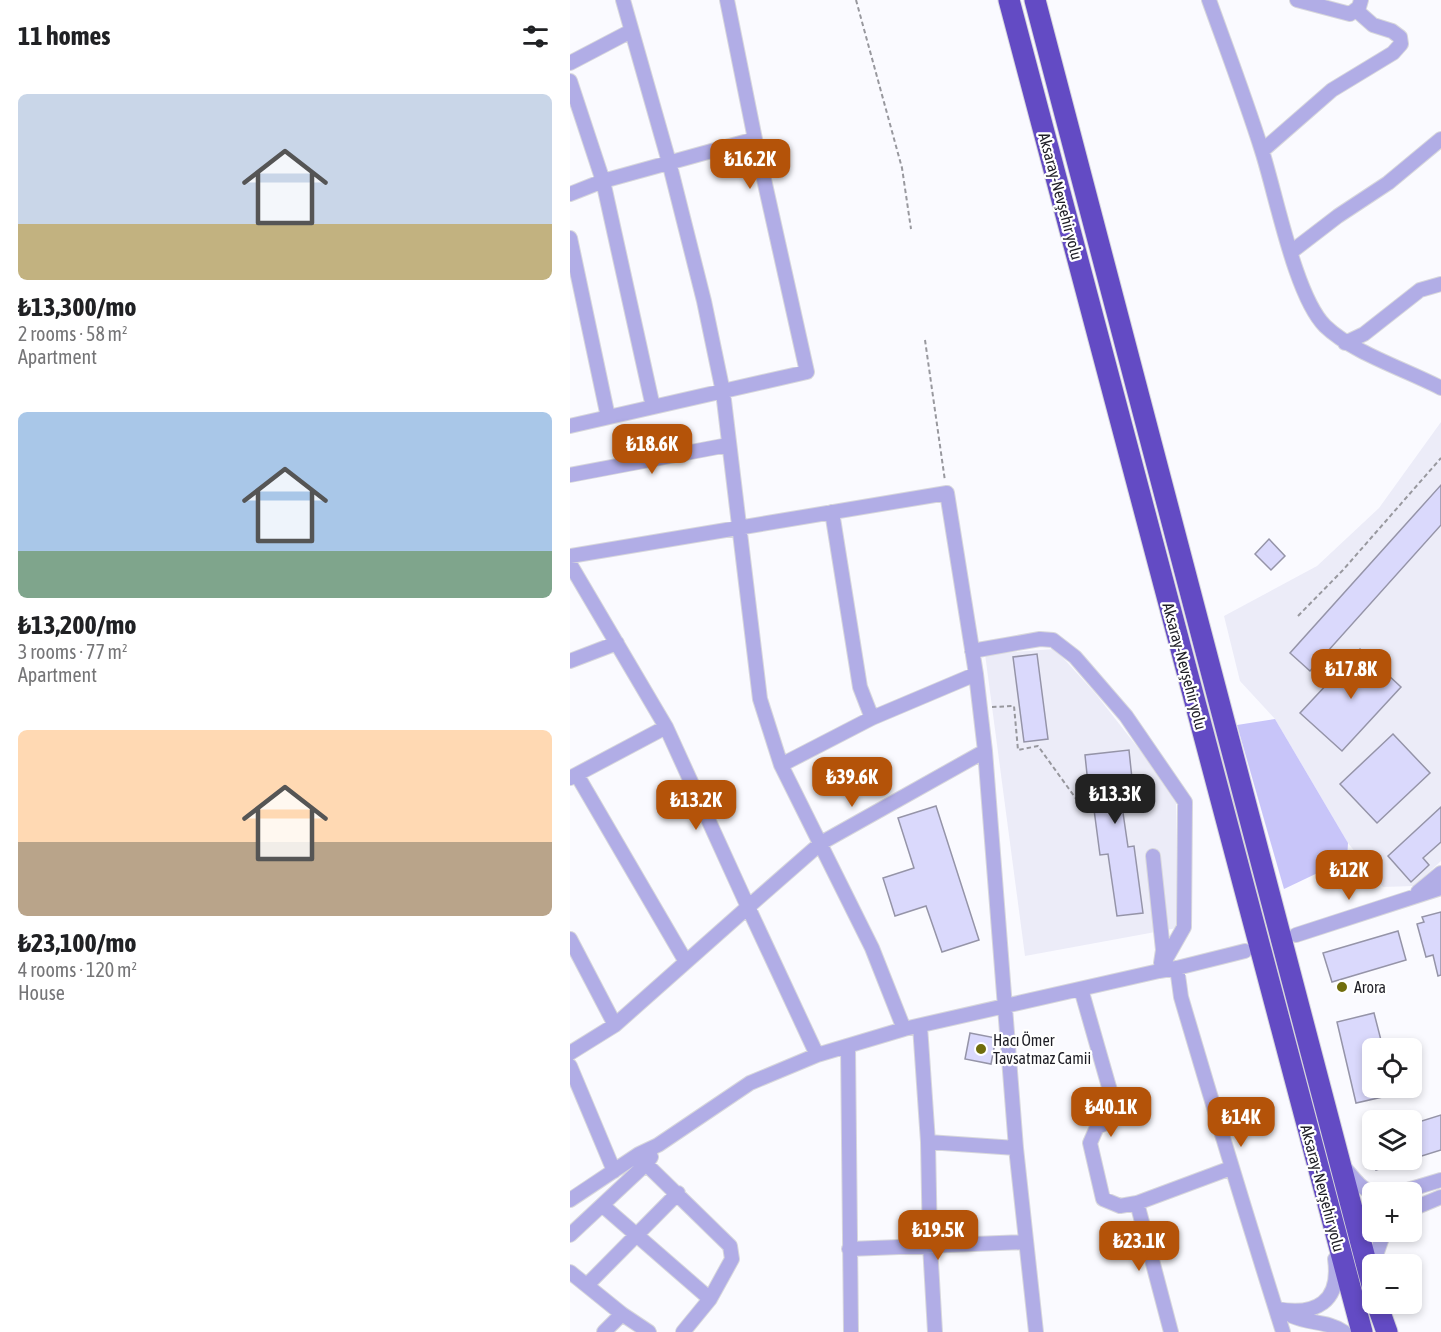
<!DOCTYPE html>
<html lang="en">
<head>
<meta charset="utf-8">
<style>
	:root { --surface:#fff; --page:#f6f6f6; --text:#202124; --muted:#757577; --accent:#b45309 }
	body { margin:0; font-family:"Asap Condensed",sans-serif; background:var(--page); color:var(--text); height:100vh; display:flex; flex-direction:column; font-size:22px; white-space:nowrap }
	* { box-sizing:border-box; margin:0 }
	p { font-size:20px; color:var(--muted) }
	.icon { flex:none; width:33px; height:33px; fill:none; stroke:currentColor; stroke-width:2; stroke-linecap:round; stroke-linejoin:round }
	.map { position:relative; flex:1; overflow:hidden }
	.side { display:flex; flex-direction:column; background:var(--surface); width:570px }
	.side>* { flex:none }
	.buttons { position:absolute; left:792px; top:1038px; display:grid; gap:12px }
	.buttons a { display:grid; place-items:center; width:60px; height:60px; border-radius:9px; background:var(--surface); box-shadow:0 3px 9px #0003; font-size:30px }
	.price { position:absolute; translate:-50% -51px; padding:0 14px; border-radius:12px; background:var(--accent); color:#fff; font-size:20px; line-height:39px; filter:drop-shadow(0 2px 3px #0008) }
	.price::after { content:''; position:absolute; left:50%; top:36px; width:18px; height:14px; margin-left:-9px; background:inherit; clip-path:polygon(0 0,100% 0,50% 100%) }
	.price.on { background:#222; color:#fff }
	ul { padding:0; list-style:none }
	li { display:grid; align-content:center; gap:12px; height:318px; padding:0 18px }
	li span { display:grid; place-items:center; height:186px; border-radius:9px; color:#555 }
	li>.icon { margin-inline-start:auto }
	span .icon { width:108px; height:108px; fill:#fffc; stroke-width:1 }
	li b { font-size:26px }
	h2 { display:flex; justify-content:space-between; align-items:center; height:72px; padding:0 18px; font-size:26px }
	main { display:flex; flex:1; min-height:0 }
	.map>svg:first-child { display:block }
</style>
</head>
<body>
<main>
<section class="side">
<h2>11 homes<svg class="icon" aria-label="filters" viewBox="0 0 24 24"><path d="M4 7h16M4 17h16"/><circle cx="9" cy="7" r="2"/><circle cx="15" cy="17" r="2"/></svg></h2>
<ul>
<li><span style="background:linear-gradient(#c9d6e8 70%,#c2b280 0)"><svg class="icon" aria-label="home" viewBox="0 0 24 24"><path d="M3 11l9-7 9 7M6 9v11h12V9"/></svg></span><div><b>₺13,300/mo</b><p>2 rooms · 58 m²</p><p>Apartment</p></div></li>
<li><span style="background:linear-gradient(#a9c7e8 75%,#7fa58c 0)"><svg class="icon" aria-label="home" viewBox="0 0 24 24"><path d="M3 11l9-7 9 7M6 9v11h12V9"/></svg></span><div><b>₺13,200/mo</b><p>3 rooms · 77 m²</p><p>Apartment</p></div></li>
<li><span style="background:linear-gradient(#ffd9b3 60%,#b9a48a 0)"><svg class="icon" aria-label="home" viewBox="0 0 24 24"><path d="M3 11l9-7 9 7M6 9v11h12V9"/></svg></span><div><b>₺23,100/mo</b><p>4 rooms · 120 m²</p><p>House</p></div></li>
</ul>
</section>
<div class="map">
<svg width="871" height="1332" viewBox="0 0 871 1332">
	<rect width="100%" height="100%" fill="#fafaff"/>
	<path fill="#ececf8" d="M871,422v439l-27,25 -31,1 -35,-44 -73,-124 -35,-38 -16,-65 93,-50 62,-58z
		M485,649l40,44 47,60 34,50 1,125 -152,28 -40,-302z"/>
	<path fill="#c8c5f9" d="M705,719l73,124 -1,16 -63,30 -47,-164z"/>
	<path fill="#dad9fc" stroke="#9594a8" stroke-width="1.5" d="M871,485v40l-131,146 -20,-18z
		M699,539l16,17 -14,14 -16,-16z
		M790,649l41,38 -59,64 -42,-38z
		M467,654l11,85 -24,3 -11,-85z
		M823,734l37,39 -53,50 -37,-39z
		M559,750l5,48 -13,1 7,48 6,-1 9,67 -26,3 -9,-62 -8,1 -7,-53 -3,1 -5,-48z
		M366,806l43,134 -37,12 -16,-46 -31,10 -12,-38 31,-10 -16,-50z
		M871,807v35l-18,16 6,7 -18,17 -23,-26z
		M871,912v63l-3,1 -5,-21 -7,2 -9,-33 7,-2 -2,-5z
		M828,931l8,29 -74,22 -9,-29z
		M804,1013l9,35h-11v40h36l1,3 -53,12 -19,-81z
		M400,1033l26,5 -5,26 -26,-5z
		M871,1115v35l-29,9v-35z
		M803,1160h28l1,2 -26,8z"/>
	<g fill="none" stroke-linecap="round" stroke-linejoin="round">
		<defs>
			<path id="minor" d="M53,0l46,162 35,139 19,91 37,307 21,66 91,183 32,81
				M639,0c18,50 37,100 53,151 14,43 33,145 63,175 28,27 80,43 116,62
				M727,0l53,14 9,-7 2,-7
				M0,63l61,-32
				M0,81l33,100 50,226
				M692,151l70,-61 61,-37 8,-9 -1,-7 -8,-6 -19,-6 -17,-15
				M0,194l33,-13 152,-42
				M0,238l38,179
				M721,252l47,-36 50,-33 53,-44
				M775,343l19,-9 56,-44 21,-6
				M0,426l237,-54 -52,-233 -28,-139
				M0,475l158,-30
				M262,512l28,175 12,31
				M0,556l377,-63 29,181 9,77 31,397 20,184
				M0,564l96,163 82,180 -133,118 -45,28
				M402,651l68,-12 13,1 22,17 51,59 59,86 -1,125 -25,44
				M0,661l47,-18
				M211,765l91,-47 104,-44
				M7,775l109,187
				M0,778l96,-51
				M583,856l10,94 -2,13
				M848,892l23,-19
				M726,935l145,-47
				M0,939l45,86
				M607,968l4,29c33,112 67,224 102,335
				M511,989l32,112 2,18 -18,8 -7,16 13,56 17,7 17,-3 94,-35
				M350,1026l8,116 2,103 5,87
				M278,1046l3,286
				M247,1055l-69,-148 73,-64 164,-92
				M0,1066l44,105
				M358,1142l88,6
				M76,1164l84,82 2,13 -22,40 -27,33
				M774,1167c8,9 17,23 29,25
				M831,1192l40,-12
				M0,1200l69,-46 19,-9 92,-62 67,-28 87,-26 255,-58 18,-3 68,-17
				M567,1203l34,129
				M32,1205l108,94
				M842,1209l29,-12
				M0,1235l76,-71 5,-7
				M279,1249l177,-7
				M803,1264l11,-32
				M0,1272l52,42 27,18
				M17,1285l91,-92
				M707,1309c39,7 64,-7 58,-50
				M722,1316c18,8 36,5 52,16
				M34,1332l18,-18"/>
			<path id="highway" d="M439,0l353,1332
				M465,0l337,1285
				M807,1304l10,28"/>
		</defs>
		<use href="#minor" stroke="#d7d7dc" stroke-width="16"/>
		<use href="#highway" stroke="#d7d7dc" stroke-width="23"/>
		<path stroke="#98989e" stroke-width="2" stroke-dasharray="4.5 3" stroke-linecap="butt" d="M286,0l46,168 9,61
			M355,340l20,141
			M728,616l45,-46 98,-112
			M422,707l22,-1 4,44 20,-4 39,54"/>
		<use href="#minor" stroke="#b1ade6" stroke-width="14"/>
		<use href="#highway" stroke="#634bc4" stroke-width="21"/>
	</g>
	<g fill="#706d0c" stroke="#fff" stroke-width="2">
		<circle cx="772" cy="987" r="6"/>
		<circle cx="411" cy="1049" r="6"/>
	</g>
	<g text-anchor="middle" stroke-width="4.5" stroke-linejoin="round" paint-order="stroke">
		<g font-size="16" fill="#1e1e26" stroke="#fff">
			<text transform="translate(491 196) rotate(75)" y="6">Aksaray-Nevşehir yolu</text>
			<text transform="translate(615 666) rotate(75)" y="6">Aksaray-Nevşehir yolu</text>
			<text transform="translate(753 1188) rotate(75)" y="6">Aksaray-Nevşehir yolu</text>
		</g>
		<g font-size="16" fill="#1e1e26" stroke="#fff" text-anchor="start">
			<text x="784" y="993">Arora</text>
			<text x="423" y="1046">Hacı Ömer<tspan x="423" dy="18">Tavsatmaz Camii</tspan></text>
		</g>
	</g>
</svg>
<div class="buttons">
<a><svg class="icon" aria-label="locate" viewBox="0 0 24 24"><circle cx="12" cy="12" r="6"/><path d="M12 2v4M12 18v4M2 12h4M18 12h4"/></svg></a>
<a><svg class="icon" aria-label="layers" viewBox="0 0 24 24"><path d="M12 4l9 5-9 5-9-5zM3 14l9 5 9-5"/></svg></a>
<a>+</a>
<a>−</a>
</div>
<b class="price" style="left:180px;top:190px">₺16.2K</b>
<b class="price" style="left:82px;top:475px">₺18.6K</b>
<b class="price" style="left:781px;top:700px">₺17.8K</b>
<b class="price" style="left:282px;top:808px">₺39.6K</b>
<b class="price on" style="left:545px;top:825px">₺13.3K</b>
<b class="price" style="left:126px;top:831px">₺13.2K</b>
<b class="price" style="left:779px;top:901px">₺12K</b>
<b class="price" style="left:541px;top:1138px">₺40.1K</b>
<b class="price" style="left:671px;top:1148px">₺14K</b>
<b class="price" style="left:368px;top:1261px">₺19.5K</b>
<b class="price" style="left:569px;top:1272px">₺23.1K</b>
</div>
</main>
</body>
</html>
